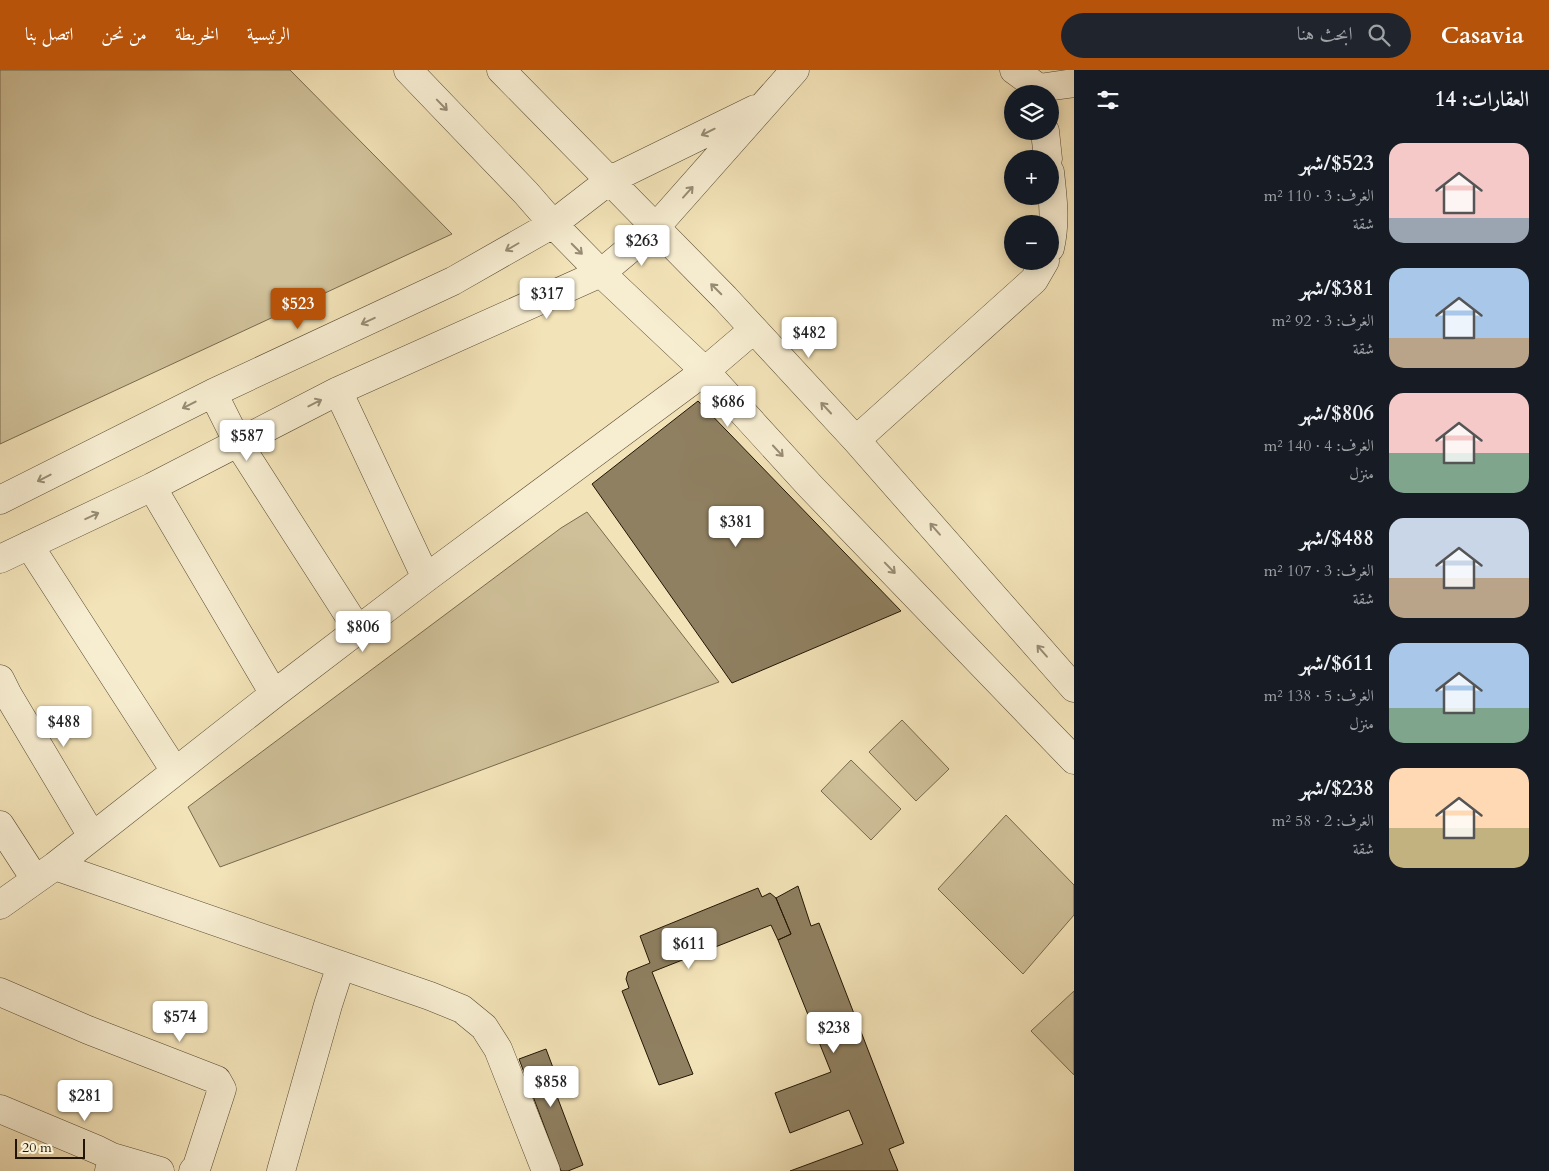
<!DOCTYPE html>
<html lang="ar">
<head>
<meta charset="utf-8">
<style>
	:root { --surface:#171b24; --page:#20242c; --text:#f1f3f6; --muted:#9ea1a6; --accent:#b45309 }
	body { margin:0; font-family:Cardo,Amiri,serif; background:var(--page); color:var(--text); direction:rtl; height:100vh; display:flex; flex-direction:column; font-size:19px; white-space:nowrap }
	* { box-sizing:border-box; margin:0 }
	p { font-size:16px; color:var(--muted) }
	.icon { flex:none; width:28px; height:28px; fill:none; stroke:currentColor; stroke-width:2; stroke-linecap:round; stroke-linejoin:round }
	.map { position:relative; flex:1; overflow:hidden; direction:ltr }
	.side { display:flex; flex-direction:column; background:var(--surface); width:475px }
	.side>* { flex:none }
	.fabs { position:absolute; left:1004px; top:15px; display:grid; gap:10px }
	.fabs a { display:grid; place-items:center; width:55px; height:55px; border-radius:50%; background:var(--surface); box-shadow:0 2px 12px #0003; font-size:25px }
	.scale { position:absolute; left:15px; bottom:12px; width:70px; box-sizing:border-box; padding-left:5px; border:2px solid #221503; border-top:0; font-size:14px; line-height:18px; white-space:nowrap; color:#221503; -webkit-text-stroke:4px #f7edd1; paint-order:stroke }
	.price { position:absolute; translate:-50% -42px; padding:0 11px; border-radius:5px; background:#fff; color:#222; font-size:16px; line-height:32px; filter:drop-shadow(0 1px 2px #0008) }
	.price::after { content:''; position:absolute; left:50%; top:30px; width:15px; height:11px; margin-left:-8px; background:inherit; clip-path:polygon(0 0,100% 0,50% 100%) }
	.price.current { background:var(--accent); color:#fff }
	ul { padding:0; list-style:none }
	li { display:flex; align-items:center; gap:15px; height:125px; padding:0 20px }
	li span { display:grid; place-items:center; flex:none; width:140px; height:100px; border-radius:15px; color:#555 }
	li>.icon { margin-inline-start:auto }
	span .icon { width:60px; height:60px; fill:#fffc; stroke-width:1 }
	li b { font-size:21px }
	h2 { display:flex; justify-content:space-between; align-items:center; height:60px; padding:0 20px; font-size:21px }
	header { display:flex; align-items:center; gap:30px; box-sizing:border-box; height:70px; padding:0 25px; background:var(--accent); color:#fff }
	header strong { font-size:24px }
	nav { display:flex; gap:28px; margin-inline-start:auto; font-size:18px }
	.search { width:350px; height:45px; background:var(--page); display:flex; align-items:center; gap:12px; box-sizing:border-box; padding:0 18px; border-radius:28px; color:var(--muted); font-size:19px }
	main { display:flex; flex:1; min-height:0 }
	.map>svg:first-child { display:block }
</style>
</head>
<body>
<header>
<strong>Casavia</strong>
<div class="search"><svg class="icon" aria-label="search" viewBox="0 0 24 24"><circle cx="10" cy="10" r="6"/><path d="M15 15l6 6"/></svg>ابحث هنا</div>
<nav><a>الرئيسية</a><a>الخريطة</a><a>من نحن</a><a>اتصل بنا</a></nav>
</header>
<main>
<section class="side">
<h2>العقارات: 14<svg class="icon" aria-label="filters" viewBox="0 0 24 24"><path d="M4 7h16M4 17h16"/><circle cx="9" cy="7" r="2"/><circle cx="15" cy="17" r="2"/></svg></h2>
<ul>
<li><span style="background:linear-gradient(#f6c9c9 75%,#9aa5b1 0)"><svg class="icon" aria-label="home" viewBox="0 0 24 24"><path d="M3 11l9-7 9 7M6 9v11h12V9"/></svg></span><div><b>$523/شهر</b><p>الغرف: 3 · 110 m²</p><p>شقة</p></div></li>
<li><span style="background:linear-gradient(#a9c7e8 70%,#b9a48a 0)"><svg class="icon" aria-label="home" viewBox="0 0 24 24"><path d="M3 11l9-7 9 7M6 9v11h12V9"/></svg></span><div><b>$381/شهر</b><p>الغرف: 3 · 92 m²</p><p>شقة</p></div></li>
<li><span style="background:linear-gradient(#f6c9c9 60%,#7fa58c 0)"><svg class="icon" aria-label="home" viewBox="0 0 24 24"><path d="M3 11l9-7 9 7M6 9v11h12V9"/></svg></span><div><b>$806/شهر</b><p>الغرف: 4 · 140 m²</p><p>منزل</p></div></li>
<li><span style="background:linear-gradient(#c9d6e8 60%,#b9a48a 0)"><svg class="icon" aria-label="home" viewBox="0 0 24 24"><path d="M3 11l9-7 9 7M6 9v11h12V9"/></svg></span><div><b>$488/شهر</b><p>الغرف: 3 · 107 m²</p><p>شقة</p></div></li>
<li><span style="background:linear-gradient(#a9c7e8 65%,#7fa58c 0)"><svg class="icon" aria-label="home" viewBox="0 0 24 24"><path d="M3 11l9-7 9 7M6 9v11h12V9"/></svg></span><div><b>$611/شهر</b><p>الغرف: 5 · 138 m²</p><p>منزل</p></div></li>
<li><span style="background:linear-gradient(#ffd9b3 60%,#c2b280 0)"><svg class="icon" aria-label="home" viewBox="0 0 24 24"><path d="M3 11l9-7 9 7M6 9v11h12V9"/></svg></span><div><b>$238/شهر</b><p>الغرف: 2 · 58 m²</p><p>شقة</p></div></li>
</ul>
</section>
<div class="map">
<svg width="1074" height="1101" viewBox="0 0 1074 1101">
	<rect width="100%" height="100%" fill="#f3e3b8"/>
	<filter id="stains"><feTurbulence type="fractalNoise" baseFrequency=".004" numOctaves="4"/><feColorMatrix values="0 0 0 0 .2 0 0 0 0 .09 0 0 0 0 .02 0 0 0 .5 -.17"/></filter>
	<radialGradient id="worn" r=".72"><stop offset=".6" stop-color="#630" stop-opacity="0"/><stop offset="1" stop-color="#630" stop-opacity=".3"/></radialGradient>
	<path fill="#cfc099" stroke="#786a4e" d="M0,0h290l162,164 -452,210z
		M587,442l132,170 -499,185 -32,-60 373,-279z
		M902,650l47,49 -33,32 -47,-49z
		M851,690l50,49 -30,31 -50,-49z
		M1006,745l68,70v30l-51,59 -85,-85z
		M1074,921v84l-43,-44z"/>
	<path fill="#8f8061" stroke="#221503" d="M698,331l203,210 -169,72 -140,-199z
		M798,816l13,40 8,-3 85,220 -15,6 9,22h-108l73,-27 -14,-34 -59,23 -15,-40 56,-21 -53,-132 13,-6 -15,-36z
		M758,818l4,9 8,-4 6,5 15,36 -13,6 -7,-15 -119,47 41,102 -34,11 -37,-94 7,-3 -3,-9 2,-7 22,-9 -10,-27z
		M546,979l15,40 -6,2 28,74 -15,6h-7l-42,-112z"/>
	<g fill="none" stroke-linecap="round" stroke-linejoin="round">
		<defs>
			<path id="minor" d="M408,0l118,123 27,31 48,49 104,98 105,115 264,274
				M501,0l224,228 131,142 218,248
				M1014,0l25,18 35,-5
				M1045,61l3,28
				M1050,102c3,26 6,51 0,76
				M338,321l88,187
				M213,323l25,50 120,187
				M856,370l178,-160 11,-19
				M152,417l122,207
				M0,430l213,-107 240,-112 100,-57 57,-44 145,-71
				M29,475l146,226
				M0,489l152,-72 186,-96 263,-118 54,-45 140,-158
				M0,609l8,16 84,141
				M0,755l35,54
				M55,796l375,130 32,13 22,18 14,22 48,122
				M0,835l55,-39 219,-172 152,-116 279,-207 48,-41
				M0,922l88,38 129,50 5,9 -25,77 -4,5
				M0,1039l98,41 14,7 -3,14
				M112,1087l48,14
				M281,1101l47,-166 13,-40"/>
		</defs>
		<use href="#minor" stroke="#564830" stroke-width="29"/>
		<use href="#minor" stroke="#f7edd1" stroke-width="28"/>
	</g>
	<defs><path id="oneway-shaft" d="M-6 0H5M1.5-3L5.5 0L1.5 3" fill="none" stroke-width="1.6" stroke-linecap="round" stroke-linejoin="round" transform="scale(1.25)"/></defs>
	<g stroke="#978c74">
		<use href="#oneway-shaft" transform="translate(442 35) rotate(46)"/>
		<use href="#oneway-shaft" transform="translate(708 62) rotate(154)"/>
		<use href="#oneway-shaft" transform="translate(688 122) rotate(-48)"/>
		<use href="#oneway-shaft" transform="translate(512 177) rotate(150)"/>
		<use href="#oneway-shaft" transform="translate(577 179) rotate(45)"/>
		<use href="#oneway-shaft" transform="translate(716 219) rotate(-135)"/>
		<use href="#oneway-shaft" transform="translate(368 251) rotate(155)"/>
		<use href="#oneway-shaft" transform="translate(315 333) rotate(-27)"/>
		<use href="#oneway-shaft" transform="translate(189 335) rotate(153)"/>
		<use href="#oneway-shaft" transform="translate(826 338) rotate(-133)"/>
		<use href="#oneway-shaft" transform="translate(778 381) rotate(47)"/>
		<use href="#oneway-shaft" transform="translate(44 408) rotate(153)"/>
		<use href="#oneway-shaft" transform="translate(92 446) rotate(-25)"/>
		<use href="#oneway-shaft" transform="translate(935 459) rotate(-131)"/>
		<use href="#oneway-shaft" transform="translate(890 498) rotate(46)"/>
		<use href="#oneway-shaft" transform="translate(1042 581) rotate(-131)"/>
	</g>
	<rect width="100%" height="100%" filter="url(#stains)"/>
	<rect width="100%" height="100%" fill="url(#worn)"/>
</svg>
<div class="fabs">
<a><svg class="icon" aria-label="layers" viewBox="0 0 24 24"><path d="M12 4l9 5-9 5-9-5zM3 14l9 5 9-5"/></svg></a>
<a>+</a>
<a>−</a>
</div>
<div class="scale">20 m</div>
<b class="price" style="left:642px;top:197px">$263</b>
<b class="price" style="left:547px;top:250px">$317</b>
<b class="price current" style="left:298px;top:260px">$523</b>
<b class="price" style="left:809px;top:289px">$482</b>
<b class="price" style="left:728px;top:358px">$686</b>
<b class="price" style="left:247px;top:392px">$587</b>
<b class="price" style="left:736px;top:478px">$381</b>
<b class="price" style="left:363px;top:583px">$806</b>
<b class="price" style="left:64px;top:678px">$488</b>
<b class="price" style="left:689px;top:900px">$611</b>
<b class="price" style="left:180px;top:973px">$574</b>
<b class="price" style="left:834px;top:984px">$238</b>
<b class="price" style="left:551px;top:1038px">$858</b>
<b class="price" style="left:85px;top:1052px">$281</b>
</div>
</main>
</body>
</html>
